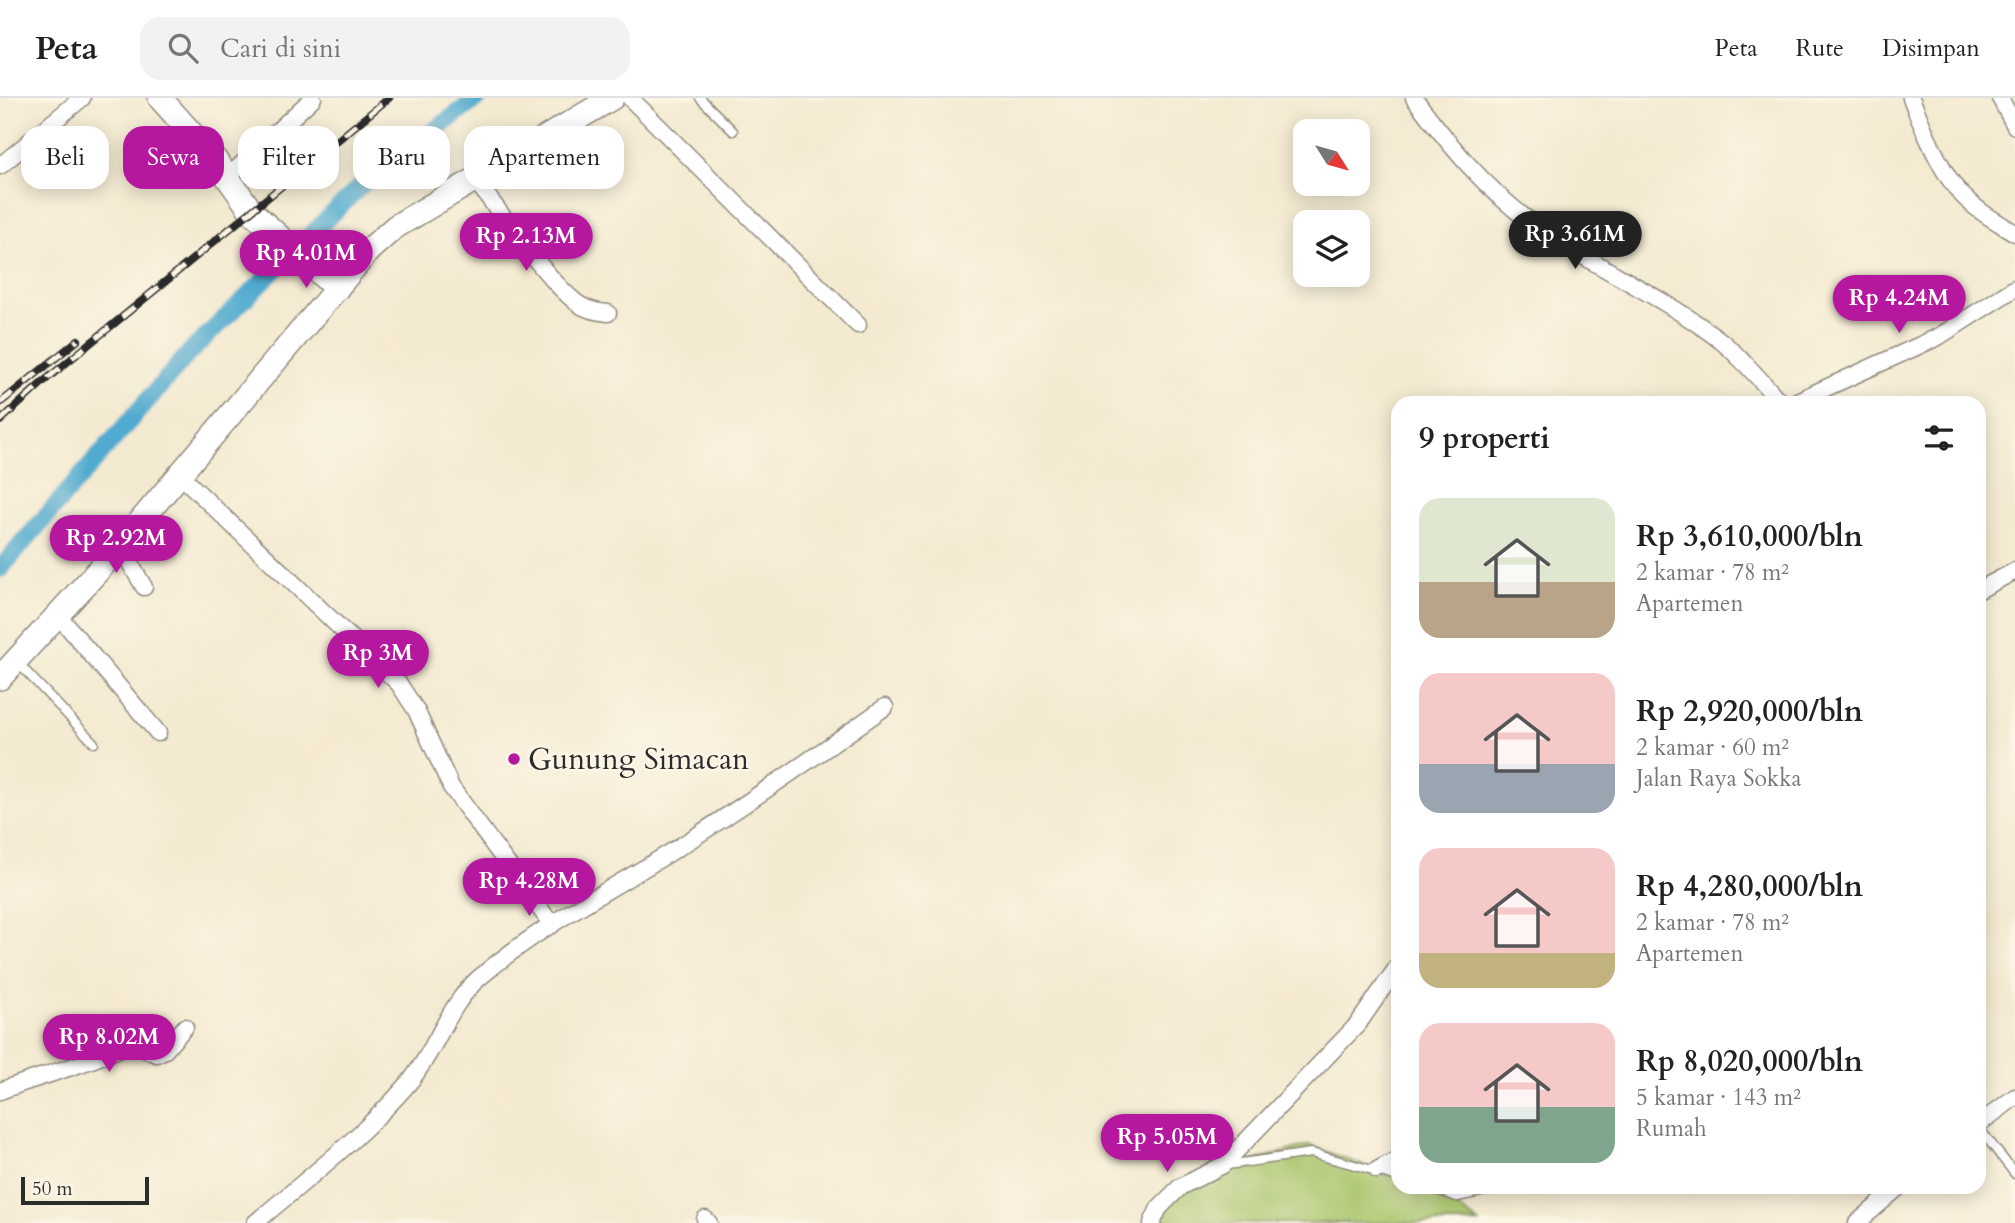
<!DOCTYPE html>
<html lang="id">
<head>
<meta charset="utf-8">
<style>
	:root { --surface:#fff; --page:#f2f2f2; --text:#222; --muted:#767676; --line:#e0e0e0; --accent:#b5179e }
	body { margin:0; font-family:Cardo,serif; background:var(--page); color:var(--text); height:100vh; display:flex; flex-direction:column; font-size:26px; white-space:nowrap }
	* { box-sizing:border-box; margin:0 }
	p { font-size:23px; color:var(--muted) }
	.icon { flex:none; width:38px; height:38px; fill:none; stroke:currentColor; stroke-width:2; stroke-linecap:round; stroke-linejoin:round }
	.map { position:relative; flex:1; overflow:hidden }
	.sheet { position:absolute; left:1391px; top:298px; width:595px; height:798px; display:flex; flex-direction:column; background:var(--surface); border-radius:21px; box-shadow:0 4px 18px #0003 }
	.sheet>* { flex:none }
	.banner { position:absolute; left:21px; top:28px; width:665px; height:63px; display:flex; gap:14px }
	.needle { width:46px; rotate:127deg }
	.controls { position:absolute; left:1293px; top:21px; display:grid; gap:14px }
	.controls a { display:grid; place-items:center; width:77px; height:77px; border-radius:14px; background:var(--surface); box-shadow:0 4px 18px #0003; font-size:35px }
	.scale { position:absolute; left:21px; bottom:18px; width:128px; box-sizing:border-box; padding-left:7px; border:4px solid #2b2b2b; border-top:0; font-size:19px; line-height:24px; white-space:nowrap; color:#2b2b2b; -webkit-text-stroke:5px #fcf5e5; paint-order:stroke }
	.price { position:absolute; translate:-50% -60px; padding:0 16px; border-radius:24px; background:var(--accent); color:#fff; font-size:23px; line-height:46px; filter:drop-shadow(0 2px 4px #0008) }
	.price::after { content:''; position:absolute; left:50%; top:42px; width:21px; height:16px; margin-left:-10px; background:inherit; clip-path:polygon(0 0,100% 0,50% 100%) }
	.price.on { background:#222; color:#fff }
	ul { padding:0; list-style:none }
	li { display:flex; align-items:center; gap:21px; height:175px; padding:0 28px }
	li span { display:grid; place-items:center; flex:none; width:196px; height:140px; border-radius:21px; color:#555 }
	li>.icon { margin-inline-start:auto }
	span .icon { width:84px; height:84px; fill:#fffc; stroke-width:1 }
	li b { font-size:30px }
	h2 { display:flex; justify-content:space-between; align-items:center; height:84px; padding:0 28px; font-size:30px }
	.tag { padding:0 24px; border-radius:21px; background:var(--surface); box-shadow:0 4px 18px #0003; font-size:24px; line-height:63px }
	.tag.on { background:var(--accent); color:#fff }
	header { display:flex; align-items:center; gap:42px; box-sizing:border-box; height:98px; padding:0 35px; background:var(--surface); border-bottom:2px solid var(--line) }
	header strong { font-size:33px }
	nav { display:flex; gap:38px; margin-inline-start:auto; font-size:24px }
	.search { width:490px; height:63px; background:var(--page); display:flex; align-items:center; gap:18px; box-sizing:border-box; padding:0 24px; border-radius:21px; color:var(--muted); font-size:26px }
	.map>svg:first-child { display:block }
</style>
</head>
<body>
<header>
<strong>Peta</strong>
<div class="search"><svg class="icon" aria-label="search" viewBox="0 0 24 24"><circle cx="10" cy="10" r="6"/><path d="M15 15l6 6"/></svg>Cari di sini</div>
<nav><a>Peta</a><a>Rute</a><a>Disimpan</a></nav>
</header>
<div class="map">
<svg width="2015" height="1125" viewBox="0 0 2015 1125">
	<rect width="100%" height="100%" fill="#fcf5e5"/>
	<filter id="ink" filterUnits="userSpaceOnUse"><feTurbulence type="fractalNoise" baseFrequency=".0143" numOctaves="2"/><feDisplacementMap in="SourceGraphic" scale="14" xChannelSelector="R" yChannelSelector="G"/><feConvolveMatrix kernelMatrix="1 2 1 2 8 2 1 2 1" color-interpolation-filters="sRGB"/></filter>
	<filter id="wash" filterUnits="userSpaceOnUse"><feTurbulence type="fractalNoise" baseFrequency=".00686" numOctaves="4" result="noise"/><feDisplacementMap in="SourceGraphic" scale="28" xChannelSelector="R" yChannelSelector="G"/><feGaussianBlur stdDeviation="1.57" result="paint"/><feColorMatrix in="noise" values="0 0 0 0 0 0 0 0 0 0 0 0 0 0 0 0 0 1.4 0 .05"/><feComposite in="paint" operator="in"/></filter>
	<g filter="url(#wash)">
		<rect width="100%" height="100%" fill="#f4ead1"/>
		<path fill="#a8c56c" stroke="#6a784c" stroke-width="2" d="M1309,1047l89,34v7c35,1 54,16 81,37h-329l30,-41z"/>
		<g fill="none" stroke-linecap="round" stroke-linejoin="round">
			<path stroke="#51aacf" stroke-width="18" d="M0,471l189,-216 176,-171 113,-84"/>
		</g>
	</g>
	<g filter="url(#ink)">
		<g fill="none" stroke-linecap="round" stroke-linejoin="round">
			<defs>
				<path id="lane" d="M700,0l33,33
					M18,565l76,80
					M1979,1030l36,46
					M1227,1067l84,-12 87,24
					M1425,1088l32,11 47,-10"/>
				<path id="street" d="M630,0l228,227
					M1414,0c35,46 69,89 117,124 60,44 131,73 190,119 22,18 40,40 59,61
					M1911,0c12,29 29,74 51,97 15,16 34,26 53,38
					M2000,0l15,28
					M0,68l82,-68
					M228,79l85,-79
					M475,82c28,35 69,97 102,123 9,7 19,9 31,10
					M1795,304l143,-65 77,-49
					M179,376l220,210 17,26 35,77 101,138
					M120,448l24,41
					M1979,492l36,-19
					M57,516l101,119
					M0,993c44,-17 88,-26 130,-48l26,11 9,-4 20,-23
					M1979,1026l36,-27
					M1377,1072l21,-11
					M705,1121l4,4
					M255,1125c52,-44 109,-88 153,-139 28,-33 39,-78 71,-106 62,-54 139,-92 208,-136 67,-43 133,-89 198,-135
					M1152,1125l7,-15 21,-21 43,-22 135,-141 40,-58
					M1857,1125l43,-37"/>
				<path id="secondary" d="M160,0l56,63 36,51 85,77
					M0,580l106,-116 263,-312 26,-23 217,-129"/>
			</defs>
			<use href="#lane" stroke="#908a7e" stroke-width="11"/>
			<use href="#street" stroke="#908a7e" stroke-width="19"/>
			<use href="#secondary" stroke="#908a7e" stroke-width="26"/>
			<use href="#lane" stroke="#fff" stroke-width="8"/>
			<use href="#street" stroke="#fff" stroke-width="16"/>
			<use href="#secondary" stroke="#fff" stroke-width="23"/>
			<defs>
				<path id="rail" d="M0,305l78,-63
					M0,323l43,-39 346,-284"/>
			</defs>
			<use href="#rail" stroke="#2b2b2b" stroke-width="8"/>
			<use href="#rail" stroke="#fcf5e5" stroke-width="5" stroke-dasharray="16" stroke-linecap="butt"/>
		</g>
	</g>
	<circle fill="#b5179e" stroke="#fcf5e5" stroke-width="2.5" cx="514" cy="661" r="7"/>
	<g text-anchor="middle" stroke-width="5" stroke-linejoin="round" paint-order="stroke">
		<g font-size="30" fill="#2b2b2b" stroke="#fcf5e5" text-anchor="start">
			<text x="528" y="671">Gunung Simacan</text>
		</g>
	</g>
</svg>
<div class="controls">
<a><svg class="needle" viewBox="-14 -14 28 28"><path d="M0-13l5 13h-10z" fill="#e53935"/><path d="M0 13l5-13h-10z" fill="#767676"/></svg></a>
<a><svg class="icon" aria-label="layers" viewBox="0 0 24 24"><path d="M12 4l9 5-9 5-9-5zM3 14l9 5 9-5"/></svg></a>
</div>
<div class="scale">50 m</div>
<b class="price on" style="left:1575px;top:173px">Rp 3.61M</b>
<b class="price" style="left:526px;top:175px">Rp 2.13M</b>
<b class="price" style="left:306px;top:192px">Rp 4.01M</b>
<b class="price" style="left:1899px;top:237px">Rp 4.24M</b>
<b class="price" style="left:116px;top:477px">Rp 2.92M</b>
<b class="price" style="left:378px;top:592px">Rp 3M</b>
<b class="price" style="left:529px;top:820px">Rp 4.28M</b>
<b class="price" style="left:109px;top:976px">Rp 8.02M</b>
<b class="price" style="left:1167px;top:1076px">Rp 5.05M</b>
<div class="banner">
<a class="tag">Beli</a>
<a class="tag on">Sewa</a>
<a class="tag">Filter</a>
<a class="tag">Baru</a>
<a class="tag">Apartemen</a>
</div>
<section class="sheet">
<h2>9 properti<svg class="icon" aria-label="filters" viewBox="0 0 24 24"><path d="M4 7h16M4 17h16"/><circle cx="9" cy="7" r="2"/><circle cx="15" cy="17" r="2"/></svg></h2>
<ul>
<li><span style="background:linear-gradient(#dfe7d0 60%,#b9a48a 0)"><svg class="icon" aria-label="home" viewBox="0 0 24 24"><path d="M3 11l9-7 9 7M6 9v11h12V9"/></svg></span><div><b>Rp 3,610,000/bln</b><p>2 kamar · 78 m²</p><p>Apartemen</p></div></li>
<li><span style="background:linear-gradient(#f6c9c9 65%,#9aa5b1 0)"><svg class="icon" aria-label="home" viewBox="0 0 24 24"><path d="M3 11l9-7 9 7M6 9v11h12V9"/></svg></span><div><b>Rp 2,920,000/bln</b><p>2 kamar · 60 m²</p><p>Jalan Raya Sokka</p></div></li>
<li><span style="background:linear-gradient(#f6c9c9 75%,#c2b280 0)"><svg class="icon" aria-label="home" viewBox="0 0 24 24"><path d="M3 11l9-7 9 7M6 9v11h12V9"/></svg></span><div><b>Rp 4,280,000/bln</b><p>2 kamar · 78 m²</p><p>Apartemen</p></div></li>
<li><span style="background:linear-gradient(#f6c9c9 60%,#7fa58c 0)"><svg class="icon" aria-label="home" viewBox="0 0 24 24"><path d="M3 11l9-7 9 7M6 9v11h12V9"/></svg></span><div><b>Rp 8,020,000/bln</b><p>5 kamar · 143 m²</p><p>Rumah</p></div></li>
</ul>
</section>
</div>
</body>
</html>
